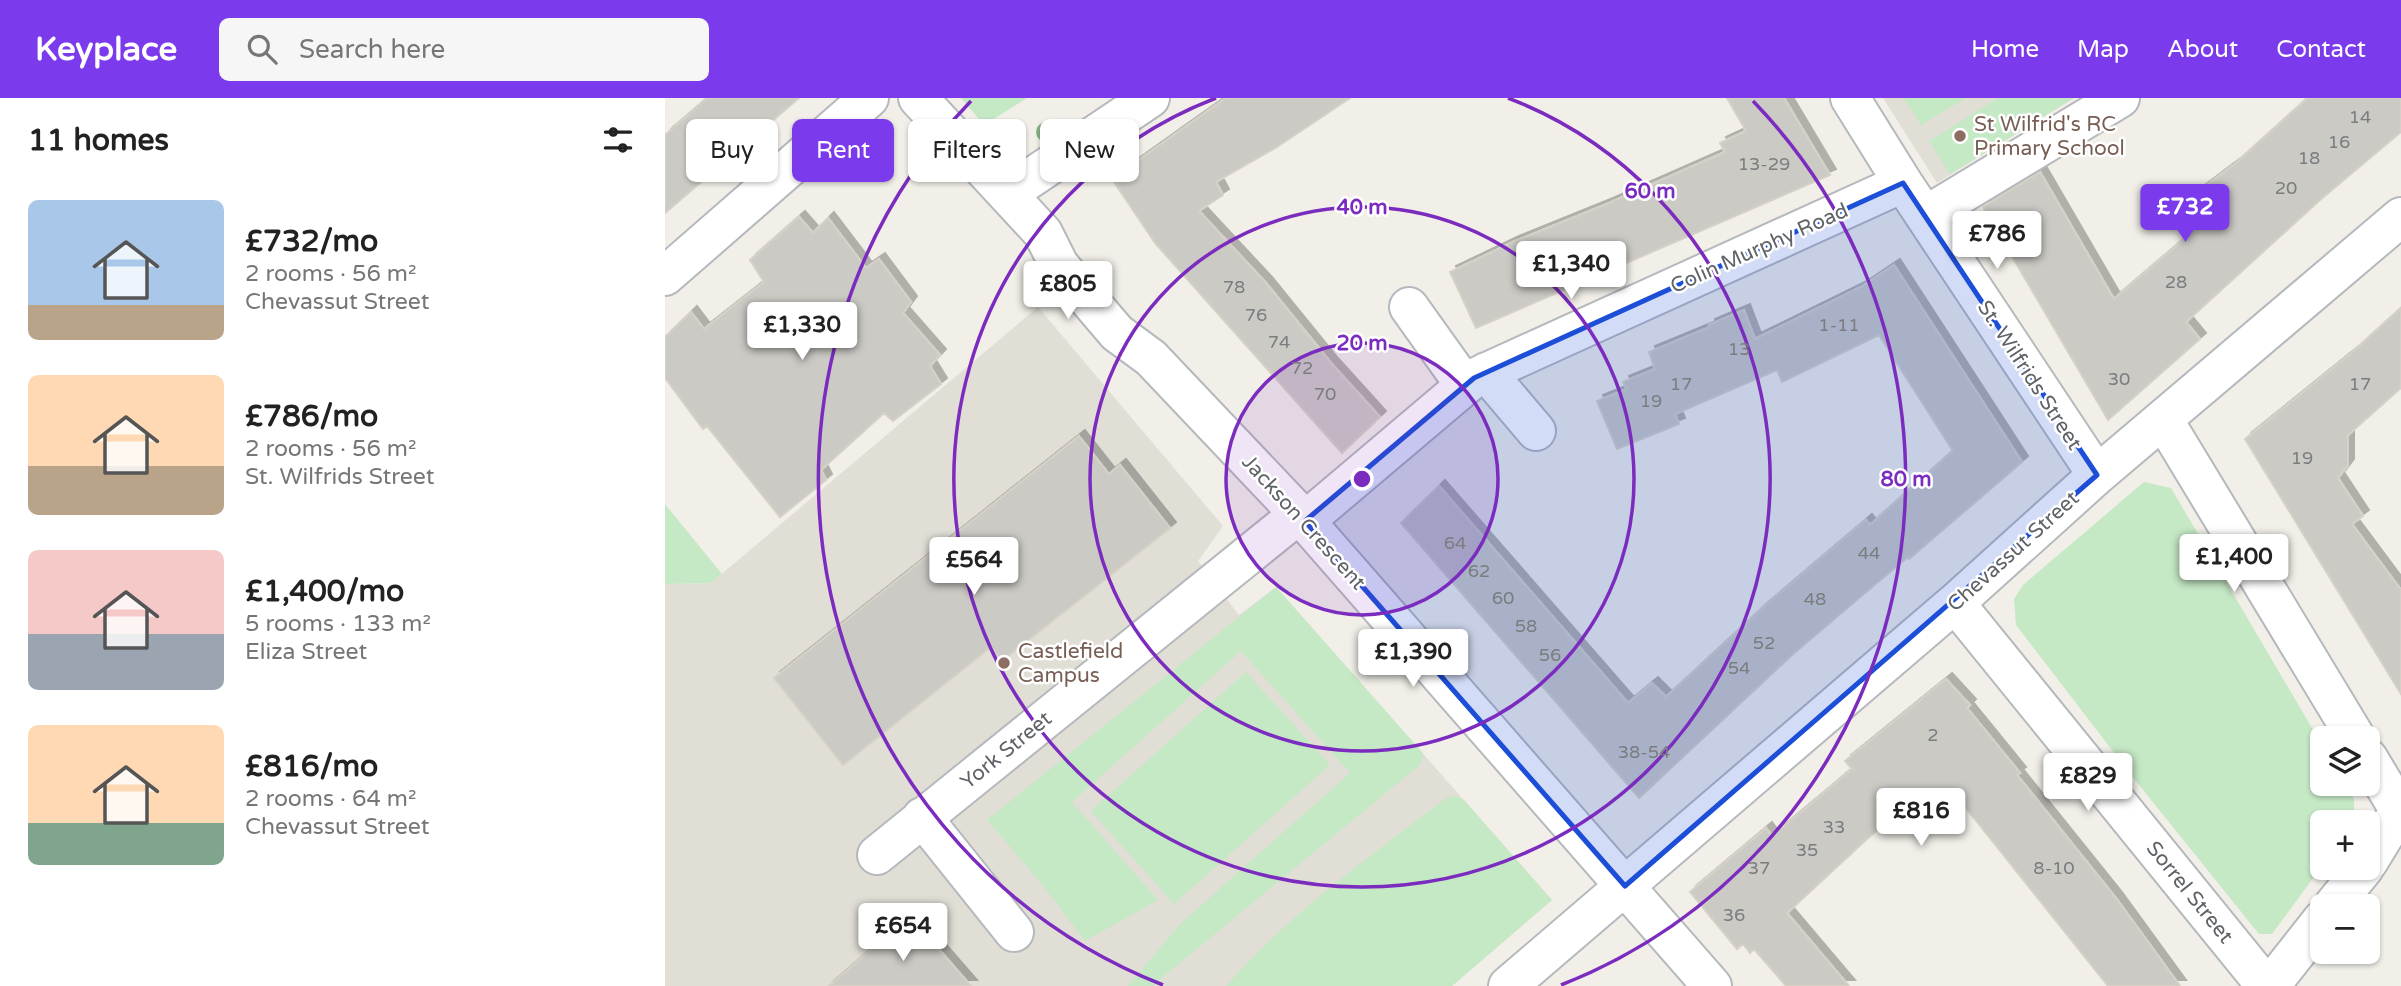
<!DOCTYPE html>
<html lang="en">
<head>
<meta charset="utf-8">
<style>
	:root { --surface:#fff; --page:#f6f6f6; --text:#222; --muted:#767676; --accent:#7c3aed }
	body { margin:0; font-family:"Varela Round",sans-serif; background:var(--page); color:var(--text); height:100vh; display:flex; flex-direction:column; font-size:26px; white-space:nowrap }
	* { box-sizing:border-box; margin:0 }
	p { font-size:23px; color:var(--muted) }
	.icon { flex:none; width:38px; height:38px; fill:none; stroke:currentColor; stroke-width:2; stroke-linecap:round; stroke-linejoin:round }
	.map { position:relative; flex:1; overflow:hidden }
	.sheet { display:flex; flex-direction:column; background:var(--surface); width:665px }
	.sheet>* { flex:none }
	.hud { position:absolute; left:21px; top:21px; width:665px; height:63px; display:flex; gap:14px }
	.tools { position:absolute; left:1645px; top:628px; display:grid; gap:14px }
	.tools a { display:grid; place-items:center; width:70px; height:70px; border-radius:10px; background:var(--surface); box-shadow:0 2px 5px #0004; font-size:35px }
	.price { position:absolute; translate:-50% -60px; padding:0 16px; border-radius:7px; background:#fff; color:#222; font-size:23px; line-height:46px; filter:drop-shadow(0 2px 4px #0008) }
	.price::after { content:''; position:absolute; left:50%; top:42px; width:21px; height:16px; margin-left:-10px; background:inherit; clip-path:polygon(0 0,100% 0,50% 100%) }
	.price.active { background:var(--accent); color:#fff }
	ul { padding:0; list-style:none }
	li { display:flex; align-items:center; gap:21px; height:175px; padding:0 28px }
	li span { display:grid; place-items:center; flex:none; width:196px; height:140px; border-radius:10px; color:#555 }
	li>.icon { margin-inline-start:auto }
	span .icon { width:84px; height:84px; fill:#fffc; stroke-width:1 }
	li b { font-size:30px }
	h2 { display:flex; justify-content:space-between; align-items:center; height:84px; padding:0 28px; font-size:30px }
	.pill { padding:0 24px; border-radius:10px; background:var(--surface); box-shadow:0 2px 5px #0004; font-size:24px; line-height:63px }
	.pill.active { background:var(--accent); color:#fff }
	header { display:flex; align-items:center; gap:42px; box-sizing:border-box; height:98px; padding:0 35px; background:var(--accent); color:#fff }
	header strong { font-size:33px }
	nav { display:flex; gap:38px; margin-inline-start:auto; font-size:24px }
	.search { width:490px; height:63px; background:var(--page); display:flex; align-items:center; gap:18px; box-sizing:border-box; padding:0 24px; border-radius:10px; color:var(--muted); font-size:26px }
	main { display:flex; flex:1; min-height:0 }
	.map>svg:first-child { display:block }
</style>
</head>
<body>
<header>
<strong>Keyplace</strong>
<div class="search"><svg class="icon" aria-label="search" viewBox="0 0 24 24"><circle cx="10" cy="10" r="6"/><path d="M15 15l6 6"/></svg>Search here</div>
<nav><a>Home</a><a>Map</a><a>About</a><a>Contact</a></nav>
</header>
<main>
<section class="sheet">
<h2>11 homes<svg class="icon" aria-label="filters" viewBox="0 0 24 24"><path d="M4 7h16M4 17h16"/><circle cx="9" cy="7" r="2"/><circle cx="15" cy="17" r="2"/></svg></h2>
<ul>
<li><span style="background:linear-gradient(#a9c7e8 75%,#b9a48a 0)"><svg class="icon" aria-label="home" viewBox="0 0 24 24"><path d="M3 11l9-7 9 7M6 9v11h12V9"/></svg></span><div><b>£732/mo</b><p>2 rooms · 56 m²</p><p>Chevassut Street</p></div></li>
<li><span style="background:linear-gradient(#ffd9b3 65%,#b9a48a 0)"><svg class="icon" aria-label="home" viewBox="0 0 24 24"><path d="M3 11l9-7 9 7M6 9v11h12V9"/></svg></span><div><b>£786/mo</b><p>2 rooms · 56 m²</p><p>St. Wilfrids Street</p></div></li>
<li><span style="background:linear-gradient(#f6c9c9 60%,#9aa5b1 0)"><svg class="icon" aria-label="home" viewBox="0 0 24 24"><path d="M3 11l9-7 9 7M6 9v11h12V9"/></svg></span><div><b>£1,400/mo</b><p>5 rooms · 133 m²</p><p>Eliza Street</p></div></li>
<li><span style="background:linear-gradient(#ffd9b3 70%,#7fa58c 0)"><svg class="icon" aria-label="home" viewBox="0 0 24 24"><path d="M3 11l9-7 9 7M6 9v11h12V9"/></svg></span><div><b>£816/mo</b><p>2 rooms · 64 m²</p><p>Chevassut Street</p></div></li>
</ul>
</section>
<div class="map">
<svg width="1736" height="888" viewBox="0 0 1736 888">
	<defs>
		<filter id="shadow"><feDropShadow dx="6" dy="-6" stdDeviation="0" flood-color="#0004"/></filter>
	</defs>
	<rect width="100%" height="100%" fill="#f1efe8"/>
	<path fill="#e1ded6" d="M1218,0h191l-137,85z
		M373,209l185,219 -25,35 41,54 37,-28 276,313 -100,86h-787v-402l46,-1z"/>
	<path fill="#c5e8c5" d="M296,0h66l-43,27z
		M1238,0h63l-45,27z
		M1333,0h76l-124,76 -21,-33z
		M1479,384l27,6 151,257v39h23l9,15v23h-32v44l-50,68h-13l-124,-154 -119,-155 -2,-26 9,-14z
		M0,406l57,70 -11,9 -46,1z
		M611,489l147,166 -2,11 -269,222h-24l52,-62 170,-151 -109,-122 -169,151 86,98 -73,41 -45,-59 -53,-62z
		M581,574l84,93 -156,139 -83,-93z
		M790,698l9,4 88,100 -100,86h-226c63,-73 144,-129 220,-188z"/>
	<path fill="#cccac5" stroke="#d6d1c6" stroke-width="2" filter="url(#shadow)" d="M43,0h91l-134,115v-78z
		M561,0h124l-73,49 -61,35 7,13 -24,16 67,72 65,80 49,54 -38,36 -187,-210 -43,-64z
		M1062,0h57l46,77 -354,153 -26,-56 63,-30 94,-38 118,-52 -5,-9 26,-12z
		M1643,0h93v34l-81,68 -134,122 14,17 -92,81 -125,-213 57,-35 74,127 82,-70 -6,-6 13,-11 -12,-15 45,-34z
		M134,119l14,16 15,-15 38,50 13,-9 32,43 -8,11 37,42 -10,11 11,18 -48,37 -9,-8 -63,57 5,10 -46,37 -73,-91 -4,3 -38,-51v-41l26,-25 13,17 60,-47 -14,-22z
		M1229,167l128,197 -113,97 -1,-2 -36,30 -80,68 -153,143 -238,-275 38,-37 189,217 24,-20 14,14 94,-87 106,-90 4,5 83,-74 -74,-116 -97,47 -5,-12 -42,18 -60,26 4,10 -62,25 -20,-48 30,-12 -4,-7 32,-13 -6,-17 61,-25 -1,-2 35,-15 11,29 106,-52z
		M1736,210v80l-53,47v30l-10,13 25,38 -11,8 49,66v104l-156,-255 109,-88z
		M414,338l30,38 11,-9 50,63 -168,133 -11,-14 -148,118 -69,-87z
		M1281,581l24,26 -3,3 53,65 -3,2 99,123 64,88h-72l-143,-179 -43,-14 -55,46 -80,74 62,73h-63l-32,-37 -4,4 -7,-9 -6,5 -47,-57 76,-64 6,8 53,-44 27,-23 -7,-8z
		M245,818l61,70h-142z"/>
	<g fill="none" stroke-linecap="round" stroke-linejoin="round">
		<defs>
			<path id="minor" d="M253,0l125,135 16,32 58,68 34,25 148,156 413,472
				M1185,0l53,85 194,292
				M342,96l143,-96
				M1260,118l195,-118
				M0,178l204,-178
				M744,209l55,77
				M821,274l50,59
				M1498,321l193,319
				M640,423l169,-143 429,-195
				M1290,505l311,383
				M1703,660l33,55
				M257,719l92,115
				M212,757l422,-341
				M1703,764l33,-54
				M1668,808l31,-38
				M843,888l447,-383 142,-128 304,-258
				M1605,888l52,-66"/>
		</defs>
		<use href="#minor" stroke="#b5b8bc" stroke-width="42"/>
		<use href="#minor" stroke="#fff" stroke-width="38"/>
	</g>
	<g fill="#89b387">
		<circle cx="381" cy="34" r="10"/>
		<circle cx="346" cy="38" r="10"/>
	</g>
	<path fill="#1d4ed8" fill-opacity="0.2" stroke="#1d4ed8" stroke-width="5" stroke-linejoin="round" d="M1238,85l194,292 -472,411 -320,-365 169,-143z"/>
	<circle cx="697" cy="381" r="136" fill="#7b2cbf" fill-opacity=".12"/>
	<g fill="none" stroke="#7b2cbf" stroke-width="3.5">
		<circle cx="697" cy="381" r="136"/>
		<circle cx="697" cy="381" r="272"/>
		<path d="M843 0A408 408 0 1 1 551 0"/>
		<path d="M498 887A544 544 0 0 1 306 3M1088 3A544 544 0 0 1 896 887"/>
	</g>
	<g fill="#8d6e63" stroke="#fff" stroke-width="2.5">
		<circle cx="1295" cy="38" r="7"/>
		<circle cx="339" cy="565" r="7"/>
	</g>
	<g text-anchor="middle" stroke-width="5" stroke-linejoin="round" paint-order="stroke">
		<g font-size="18" fill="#7a7d7f">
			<text x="1695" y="25">14</text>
			<text x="1674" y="50">16</text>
			<text x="1644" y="66">18</text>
			<text x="1099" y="72">13-29</text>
			<text x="1621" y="96">20</text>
			<text x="1511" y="190">28</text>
			<text x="569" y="195">78</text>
			<text x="591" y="223">76</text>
			<text x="1174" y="233">1-11</text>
			<text x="614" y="250">74</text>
			<text x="1074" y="257">13</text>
			<text x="637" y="276">72</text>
			<text x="1454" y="287">30</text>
			<text x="1016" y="292">17</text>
			<text x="1695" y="292">17</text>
			<text x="660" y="302">70</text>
			<text x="986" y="309">19</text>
			<text x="1637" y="366">19</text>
			<text x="790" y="451">64</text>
			<text x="1204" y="461">44</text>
			<text x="814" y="479">62</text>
			<text x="838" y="506">60</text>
			<text x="1150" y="507">48</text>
			<text x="861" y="534">58</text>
			<text x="1099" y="551">52</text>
			<text x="885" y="563">56</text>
			<text x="1074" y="576">54</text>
			<text x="1268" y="643">2</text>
			<text x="979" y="660">38-54</text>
			<text x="1169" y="735">33</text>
			<text x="1142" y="758">35</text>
			<text x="1094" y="776">37</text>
			<text x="1389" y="776">8-10</text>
			<text x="1069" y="823">36</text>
		</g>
		<g font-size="21" fill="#785e54" stroke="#fff" text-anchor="start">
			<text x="1309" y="33">St Wilfrid's RC<tspan x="1309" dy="24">Primary School</tspan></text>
			<text x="353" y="560">Castlefield<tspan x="353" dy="24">Campus</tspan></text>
		</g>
		<g font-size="21" fill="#5f6368" stroke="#fff">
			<text transform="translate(1094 150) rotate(-24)" y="7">Colin Murphy Road</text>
			<text transform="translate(1365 277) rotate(57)" y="7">St. Wilfrids Street</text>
			<text transform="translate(639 424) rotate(48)" y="7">Jackson Crescent</text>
			<text transform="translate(1348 453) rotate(-42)" y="7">Chevassut Street</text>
			<text transform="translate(341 652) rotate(-39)" y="7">York Street</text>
			<text transform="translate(1525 794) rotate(51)" y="7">Sorrel Street</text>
		</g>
	</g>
	<circle cx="697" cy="381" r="10" fill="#7b2cbf" stroke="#fff" stroke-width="3.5"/>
	<g font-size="21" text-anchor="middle" font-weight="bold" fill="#7b2cbf" stroke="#fff" stroke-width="5" stroke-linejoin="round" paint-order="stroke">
		<text x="985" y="100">60 m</text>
		<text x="697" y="116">40 m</text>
		<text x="697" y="252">20 m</text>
		<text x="1241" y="388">80 m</text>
	</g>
</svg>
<div class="tools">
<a><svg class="icon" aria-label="layers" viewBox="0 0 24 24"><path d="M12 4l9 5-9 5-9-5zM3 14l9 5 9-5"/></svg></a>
<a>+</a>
<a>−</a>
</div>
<b class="price active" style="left:1520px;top:146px">£732</b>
<b class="price" style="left:1332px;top:173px">£786</b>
<b class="price" style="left:906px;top:203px">£1,340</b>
<b class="price" style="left:403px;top:223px">£805</b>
<b class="price" style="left:137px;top:264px">£1,330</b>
<b class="price" style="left:1569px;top:496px">£1,400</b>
<b class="price" style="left:309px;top:499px">£564</b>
<b class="price" style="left:748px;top:591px">£1,390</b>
<b class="price" style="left:1423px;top:715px">£829</b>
<b class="price" style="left:1256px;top:750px">£816</b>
<b class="price" style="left:238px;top:865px">£654</b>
<div class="hud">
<a class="pill">Buy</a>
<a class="pill active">Rent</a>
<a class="pill">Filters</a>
<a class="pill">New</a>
</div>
</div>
</main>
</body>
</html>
